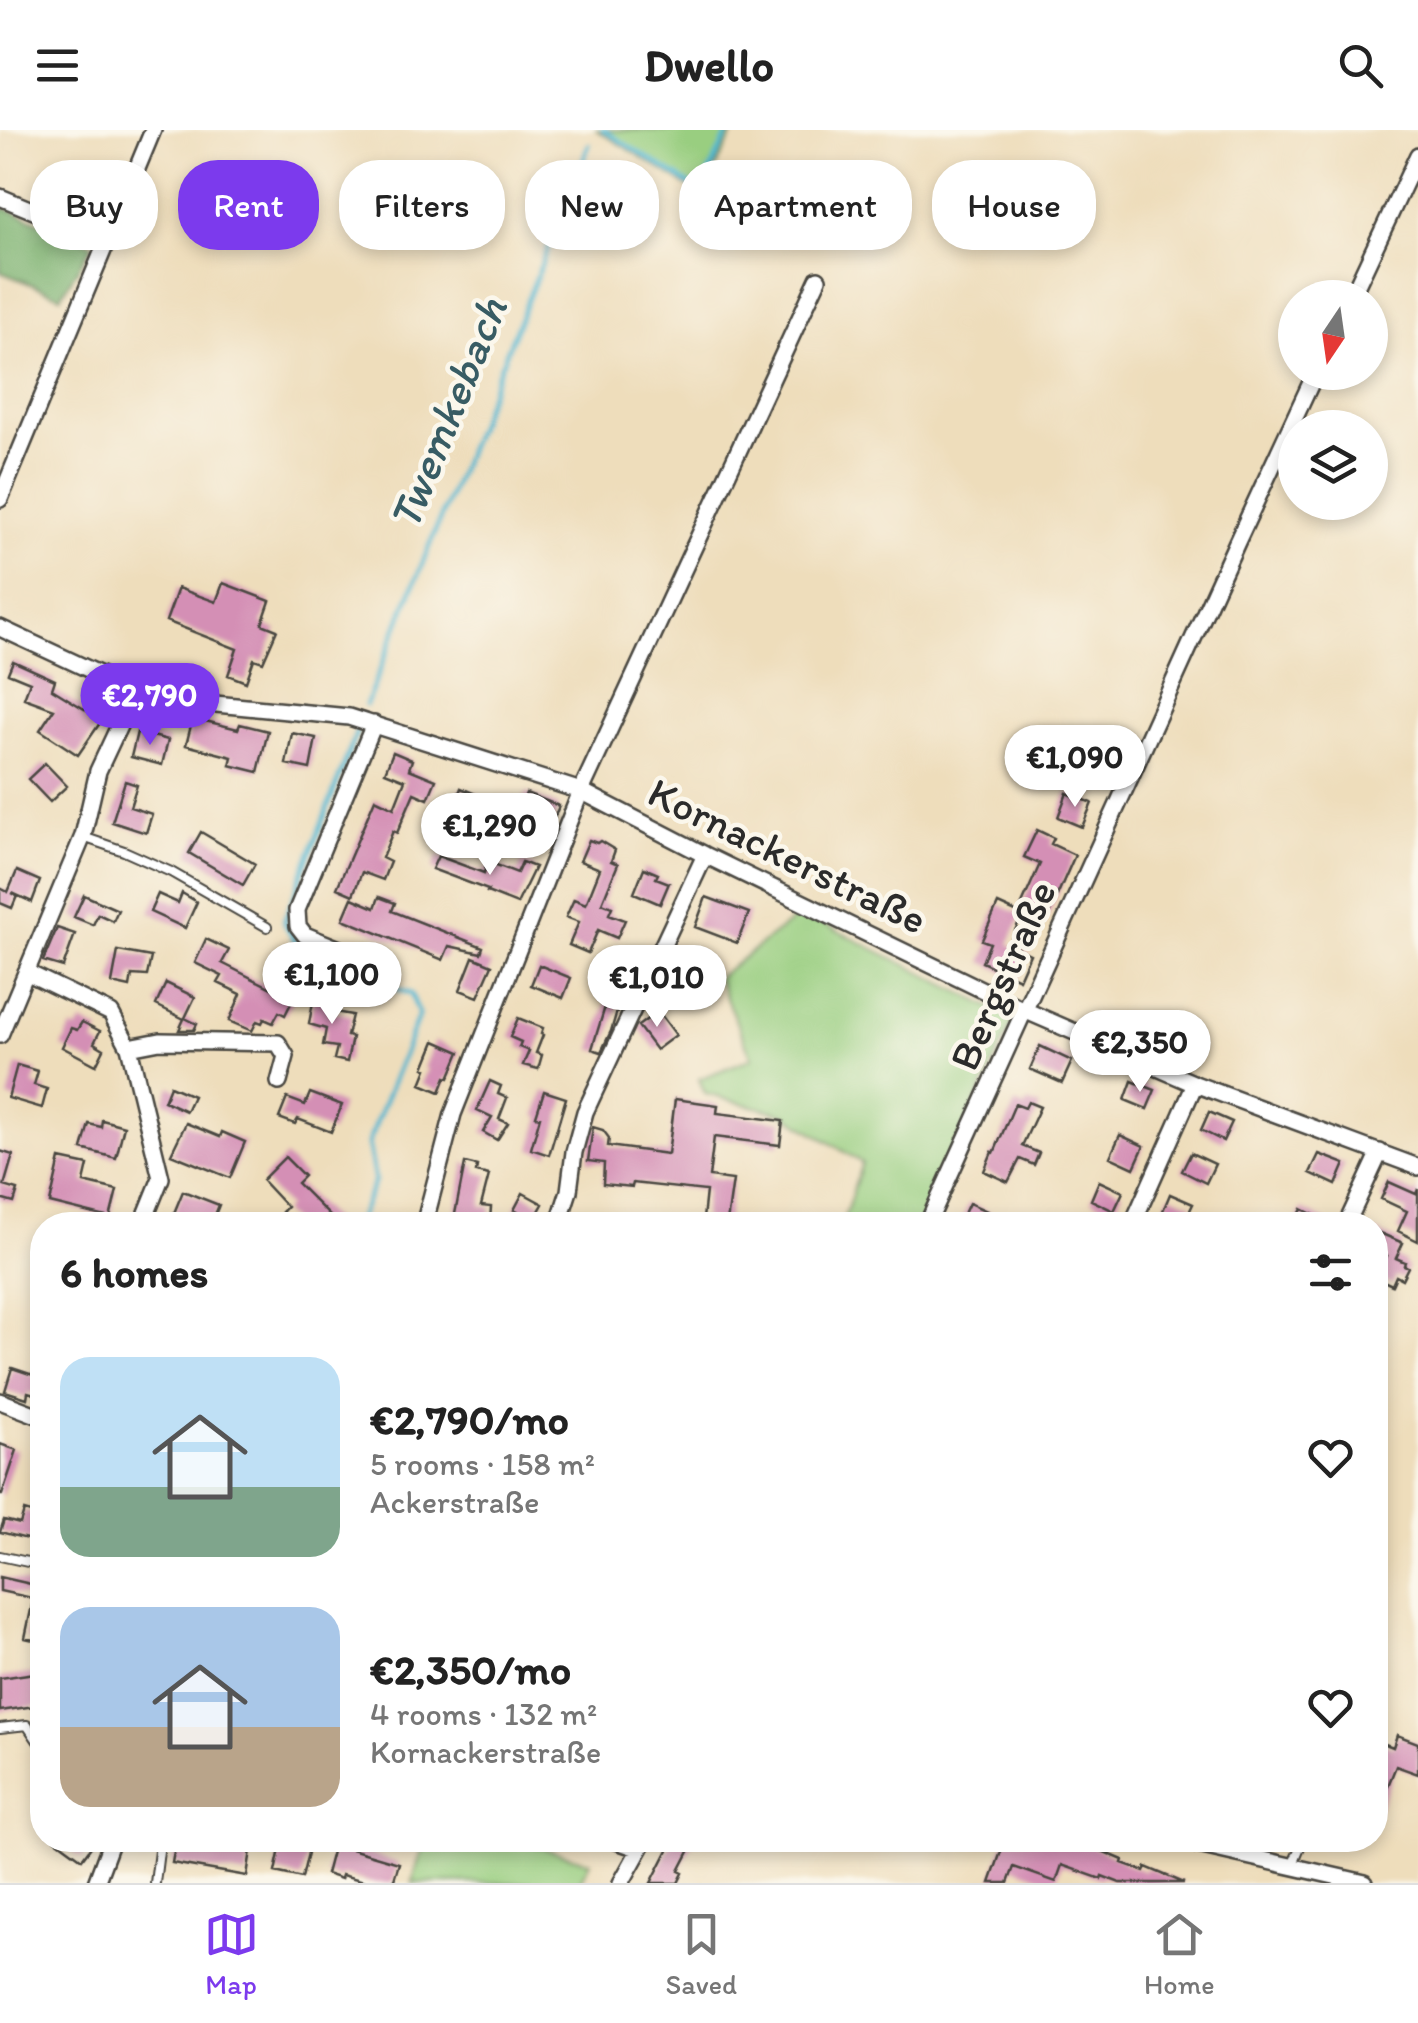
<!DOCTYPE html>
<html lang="en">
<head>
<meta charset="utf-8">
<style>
	:root { --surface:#fff; --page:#f6f6f6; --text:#222; --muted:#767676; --line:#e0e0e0; --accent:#7c3aed }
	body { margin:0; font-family:Itim,sans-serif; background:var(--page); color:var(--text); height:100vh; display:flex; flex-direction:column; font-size:38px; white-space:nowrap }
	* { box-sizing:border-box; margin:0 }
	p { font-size:32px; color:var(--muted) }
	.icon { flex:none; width:55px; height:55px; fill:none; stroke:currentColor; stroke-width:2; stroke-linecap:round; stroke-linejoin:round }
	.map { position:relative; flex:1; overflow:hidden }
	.side { position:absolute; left:30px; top:1082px; width:1358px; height:640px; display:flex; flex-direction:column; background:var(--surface); border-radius:40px; box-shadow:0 5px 15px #0003 }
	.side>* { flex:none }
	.top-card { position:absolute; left:30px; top:30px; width:1360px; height:90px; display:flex; gap:20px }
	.needle { width:65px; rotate:193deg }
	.tools { position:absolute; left:1278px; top:150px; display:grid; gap:20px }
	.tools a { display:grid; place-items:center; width:110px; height:110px; border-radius:50%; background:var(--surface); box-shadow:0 5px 15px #0003; font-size:50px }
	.price { position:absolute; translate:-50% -85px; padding:0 22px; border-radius:35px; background:#fff; color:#222; font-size:32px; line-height:65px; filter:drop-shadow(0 2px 5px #0008) }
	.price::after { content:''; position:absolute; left:50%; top:60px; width:30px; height:22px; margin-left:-15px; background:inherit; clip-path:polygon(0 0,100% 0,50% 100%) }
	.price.on { background:var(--accent); color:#fff }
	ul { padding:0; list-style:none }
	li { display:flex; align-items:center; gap:30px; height:250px; padding:0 30px }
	li span { display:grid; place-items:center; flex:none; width:280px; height:200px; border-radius:30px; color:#555 }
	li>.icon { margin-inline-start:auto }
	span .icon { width:120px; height:120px; fill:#fffc; stroke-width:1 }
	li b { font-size:42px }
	h2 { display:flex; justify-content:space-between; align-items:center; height:120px; padding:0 30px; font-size:42px }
	.tag { padding:0 35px; border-radius:40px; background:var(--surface); box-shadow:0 5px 15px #0003; font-size:35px; line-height:90px }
	.tag.on { background:var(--accent); color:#fff }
	header { display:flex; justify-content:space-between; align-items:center; height:130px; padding:0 30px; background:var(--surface); font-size:45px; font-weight:700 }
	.tabs { display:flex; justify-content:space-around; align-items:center; height:140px; border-top:2px solid var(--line); background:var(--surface); font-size:28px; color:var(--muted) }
	.tabs a { display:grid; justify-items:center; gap:5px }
	.tabs .on { color:var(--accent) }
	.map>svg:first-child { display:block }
</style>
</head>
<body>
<header><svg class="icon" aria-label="menu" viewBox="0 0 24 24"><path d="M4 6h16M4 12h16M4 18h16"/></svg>Dwello<svg class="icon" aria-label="search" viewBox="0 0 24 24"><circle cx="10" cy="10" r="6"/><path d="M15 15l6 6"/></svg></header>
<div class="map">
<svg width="1418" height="1753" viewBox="0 0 1418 1753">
	<rect width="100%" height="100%" fill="#fbf7ec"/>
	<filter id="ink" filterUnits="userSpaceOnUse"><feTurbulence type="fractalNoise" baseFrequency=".01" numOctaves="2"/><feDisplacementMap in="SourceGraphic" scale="20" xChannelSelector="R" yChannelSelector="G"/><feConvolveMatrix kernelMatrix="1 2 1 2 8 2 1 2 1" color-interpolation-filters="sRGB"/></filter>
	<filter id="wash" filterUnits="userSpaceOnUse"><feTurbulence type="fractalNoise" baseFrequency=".0048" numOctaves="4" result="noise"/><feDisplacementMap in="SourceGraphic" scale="40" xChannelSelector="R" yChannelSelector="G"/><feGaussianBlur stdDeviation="2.25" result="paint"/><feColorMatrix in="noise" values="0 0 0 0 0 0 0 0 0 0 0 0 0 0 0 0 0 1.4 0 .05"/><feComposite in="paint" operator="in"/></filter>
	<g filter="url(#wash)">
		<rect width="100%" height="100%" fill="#edb"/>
		<path fill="#99ce80" stroke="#627c56" stroke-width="2.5" d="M597,0h138l-33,65z
			M802,783l208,104 2,6 -92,202h-78l20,-62 -78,-49 -79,-20 -6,-15 53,-21 -35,-80z
			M425,1710h91l74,22 -11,21h-167z"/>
		<path fill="#7ab16e" stroke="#526e4c" stroke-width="2.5" d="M0,76l93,38 -32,52 -61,-24z"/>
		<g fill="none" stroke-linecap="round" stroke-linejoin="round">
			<path stroke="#51b6cf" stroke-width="5" d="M603,0l97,61 30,-61
				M366,575l223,-560
				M356,1095l19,-44 -7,-38 51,-128 -8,-21 -108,-40 -19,-32 73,-191"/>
		</g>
		<g id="blocks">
			<path fill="#d48fb5" d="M223,453l47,18 -8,23 15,6 -14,32 -9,-3 -8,23 -18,-7 9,-26 -71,-28 12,-33 38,14z
				M13,531l42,19 -3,9 50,31 -24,35 -38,-25 14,-21 -30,-11 6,-16 -22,-9z
				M193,588l45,11 2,-5 28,7 -10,41 -28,-7 2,-8 -46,-12z
				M137,602l31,8 -6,25 -31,-8z
				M292,603l24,5 -6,31 -24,-5z
				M393,622l19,8 -3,9 27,11 -8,19 -14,-6 -17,40 -4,-2 -11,27 8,4 -7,18 -21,-8 -9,23 -16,-7 38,-89 19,9 11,-28 -20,-8z
				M45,633l22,23 -17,16 -22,-23z
				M125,651l12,4 -7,22 22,7 -6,19 -34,-11z
				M461,658l41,17 -9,24 -42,-16z
				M526,663l33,13 -10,25 -12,-5 -2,7 -12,-4 3,-7 -10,-4z
				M1067,663l25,10 -10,24 -24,-10z
				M1037,700l17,8 -3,6 24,11 -31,70 -22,-10 -13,29 21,10 -11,25 -37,-17 8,-19 -8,-3 16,-36 20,9 22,-49 -16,-7z
				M201,702l54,32 -12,21 -54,-32z
				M589,710l8,3 3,-2 15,9 -4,11 7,3 -16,39 10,4 -3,7 16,6 -8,18 -19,-8 -10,23 -19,-8 10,-23 -13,-5 8,-18 12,5 14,-35 -20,-8z
				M438,726l46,17 2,-7 6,2 2,-4 23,9 5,-11 13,5 -18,37 -30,-12 1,-2 -56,-21z
				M644,738l14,6 -2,4 13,5 -9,21 -26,-11z
				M17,741l23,10 -8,21 -20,-9 5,3 -5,12 -12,-5v-15l8,4z
				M182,763l15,9 -12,26 -35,-16 8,-18 20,9z
				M84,765l34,15 -5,11 -15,-7 -5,11 -19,-8z
				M379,767l16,6 -3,8 91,36 -2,6 -32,-7 -6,14 -100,-41 9,-21 23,10z
				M706,767l43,16 -12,30 -42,-16z
				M57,798l18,6 -12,33 -20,-6z
				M206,809l23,11 -7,13 71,36 -8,16 -6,-3 -6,11 -9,-4 -2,4 -5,-2 -5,10 -23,-10 12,-27 -23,-11 4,-7 -27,-13z
				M118,821l33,6 -4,19 -15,-1 -2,12 -18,-4z
				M473,827l19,8 -14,32 -18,-7z
				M539,835l32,13 -8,20 -32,-13z
				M665,838l22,10 -12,26 -22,-10z
				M616,841l15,4 4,4 -11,23 -4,-1 -9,30 -10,21 -9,-3z
				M166,853l29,14 -10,21 12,6 -3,6h-15l5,-11 -28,-14z
				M314,866l17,3 -2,12 23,4 -5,21 5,1 -5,25 -13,-3 3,-12 -14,-2 3,-16 -17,-5z
				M658,881l18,24 -20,15 -18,-24z
				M518,888l25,10 -2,6 2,1 -7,18 6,2 -4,14 -15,-4 6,-14 -10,-4 2,-5 -11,-5z
				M82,892l18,9 -6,12 10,6 -8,16 -34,-18 9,-19 6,2z
				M435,911l25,11 -11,26 -3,-1 -6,15 -19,-8 6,-15 -3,-1z
				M1040,916l32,15 -10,22 -32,-14z
				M17,935l21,6 -4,14 13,4 -5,19 -34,-10z
				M490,951l11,5 -3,8 9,4 -8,21 9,4 -11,17 -14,-8 9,-15 -15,-7z
				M1132,951l23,9 -8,19 -22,-9z
				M170,956l23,10 -7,15 -22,-10z
				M544,961l22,7 -17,57 -18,-6 9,-32 -4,-1z
				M310,963l32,12 -11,27 -33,-13 -3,5 -16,-6 8,-20 18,7z
				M675,969l43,6 -1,8 66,8 -3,24 -66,-8 -5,40 24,3 -6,42 -24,-3 3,-28 -73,-8 -1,4 -29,-3 1,-21 -16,-2 5,-34 10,3 6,8 -1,8 60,8z
				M1028,972l12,5 -18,39 17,7 -5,12 -14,-6 -12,23 -24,-11 8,-19 2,1 21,-49 10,4z
				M1209,982l23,10 -9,19 -22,-11z
				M102,990l22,6 -8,32 -34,-9 7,-25 12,3z
				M186,993l34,14 2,-5 23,10 -15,36 -59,-24z
				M1120,1005l24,11 -10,22 -24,-11z
				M0,1021l13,4 -9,31 14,4 -4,13 -14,-4z
				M1191,1023l24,11 -9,19 -24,-12z
				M1319,1024l26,10 -9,21 -26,-12z
				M285,1027l19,19 -7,7 42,42h-43l-14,-13 5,-5 -25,-27z
				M60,1029l28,6 -4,17 33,8 -7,28 -60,-15z
				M465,1033l12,3 -1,6 13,3 -8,31 10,1 -1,13 -36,-1z
				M1099,1051l24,11 -9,19 -23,-11z
				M1389,1052l27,12 2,-5v52l-20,-10 9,-20 -26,-12z
				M183,1061l36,14 -8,20 -37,-12z
				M523,1063l20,11 -9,16 -20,-10z
				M1170,1064l23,10 -9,19 -22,-10z
				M969,1073l20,9 27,13h-43l-12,-5z
				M1302,1079l33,16h-41z
				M1375,1101l28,12 -7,15 9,4 -1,3 4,2 -6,12 -6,-3 -4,9 -15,-7 10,-22 -12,-5z
				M12,1238l30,10v18l-14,-4 -1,6 -22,-7z
				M0,1314l17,6 -15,45h-2z
				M24,1381l18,5v27l-42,-11 4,-12 16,4z
				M0,1447l35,8 -3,13 -32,-7z
				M32,1475l10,2v35l-17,-4z
				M42,1542v33l-42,6v-33z
				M1397,1605l21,8v31l-22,-8 -21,52v-78l18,7z
				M56,1710h40l-14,19z
				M176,1710h72v3l4,1 -5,32 -75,-13z
				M282,1710h29l-9,38 -27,-6z
				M673,1710h22l-16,31 4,2 -5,10h-27z
				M1005,1710h71l47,20 -1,3 22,8 2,-4 38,16h-64l-18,-7 -1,3 -39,-14 -6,17 -42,-15 -6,16h-18z
				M334,1714l65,19 -6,20h-21l-30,-8 -1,4 -15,-5z"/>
		</g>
	</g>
	<g filter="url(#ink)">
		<use href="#blocks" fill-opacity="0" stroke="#484641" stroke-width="2.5"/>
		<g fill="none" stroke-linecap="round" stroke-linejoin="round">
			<defs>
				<path id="lane" d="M83,707l41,14 47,21 96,55
					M146,1085l23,10
					M0,1426l37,8
					M0,1598l27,-3 15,22
					M1292,1736l11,-26
					M155,1753l4,-32 -1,-11"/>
				<path id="street" d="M0,67l109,45
					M1351,168l67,-143
					M0,369l153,-369
					M0,498l116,54 17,14 216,21 232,74 124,64 319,155 171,74 223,83
					M359,827l-54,-22 -7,-9 -1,-16 77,-186
					M26,842l85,41 18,34 32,131 -19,47
					M0,905l83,-199 15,-65 35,-75
					M129,917l31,-6 118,2 8,13 -7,26
					M424,1095l29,-111 128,-323 237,-512
					M558,1095l11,-34 5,-39 11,-40 120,-257
					M927,1095l310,-683 79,-170
					M1132,1095l63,-141
					M1346,1095l34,-73
					M0,1271l42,16
					M37,1434l5,-2
					M614,1710l26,9
					M1176,1710l189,43
					M96,1753l16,-43
					M621,1753l24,-43"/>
			</defs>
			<use href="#lane" stroke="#484641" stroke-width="12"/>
			<use href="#street" stroke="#484641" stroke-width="20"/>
			<use href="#lane" stroke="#fff" stroke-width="8"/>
			<use href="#street" stroke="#fff" stroke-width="15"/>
		</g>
	</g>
	<g text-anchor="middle" stroke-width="9" stroke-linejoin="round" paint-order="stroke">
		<g font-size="42" fill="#2b2b2b" stroke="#fbf7ec">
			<text transform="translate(788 725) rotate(26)" y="15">Kornackerstraße</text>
			<text transform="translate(1002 845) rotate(-66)" y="15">Bergstraße</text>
		</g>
		<g font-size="45" font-style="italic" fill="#385c64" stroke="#fbf7ec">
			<text transform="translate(447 283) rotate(-68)" y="16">Twemkebach</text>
		</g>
	</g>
</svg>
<div class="tools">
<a><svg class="needle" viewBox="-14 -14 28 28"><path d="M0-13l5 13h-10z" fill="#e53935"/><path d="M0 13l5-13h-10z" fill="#767676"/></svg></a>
<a><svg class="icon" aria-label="layers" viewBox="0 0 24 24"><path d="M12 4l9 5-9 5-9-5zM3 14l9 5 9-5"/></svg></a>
</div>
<b class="price on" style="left:150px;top:618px">€2,790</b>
<b class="price" style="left:1075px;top:680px">€1,090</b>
<b class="price" style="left:490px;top:748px">€1,290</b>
<b class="price" style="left:332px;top:897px">€1,100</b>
<b class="price" style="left:657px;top:900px">€1,010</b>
<b class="price" style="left:1140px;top:965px">€2,350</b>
<div class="top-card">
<a class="tag">Buy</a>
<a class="tag on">Rent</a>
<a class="tag">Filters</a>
<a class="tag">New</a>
<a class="tag">Apartment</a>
<a class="tag">House</a>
</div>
<section class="side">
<h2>6 homes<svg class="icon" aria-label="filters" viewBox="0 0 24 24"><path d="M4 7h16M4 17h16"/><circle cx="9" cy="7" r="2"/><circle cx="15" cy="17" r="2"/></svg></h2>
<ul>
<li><span style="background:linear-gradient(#bfe0f5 65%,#7fa58c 0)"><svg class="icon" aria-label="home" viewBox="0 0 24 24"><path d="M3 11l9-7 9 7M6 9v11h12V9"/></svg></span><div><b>€2,790/mo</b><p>5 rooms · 158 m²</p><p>Ackerstraße</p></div><svg class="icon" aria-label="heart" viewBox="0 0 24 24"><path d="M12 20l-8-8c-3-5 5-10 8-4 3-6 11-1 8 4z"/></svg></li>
<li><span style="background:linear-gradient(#a9c7e8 60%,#b9a48a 0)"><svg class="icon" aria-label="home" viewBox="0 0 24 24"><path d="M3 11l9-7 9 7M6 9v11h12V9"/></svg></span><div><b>€2,350/mo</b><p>4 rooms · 132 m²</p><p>Kornackerstraße</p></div><svg class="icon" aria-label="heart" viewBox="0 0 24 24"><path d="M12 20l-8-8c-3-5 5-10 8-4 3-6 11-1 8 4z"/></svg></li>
</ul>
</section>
</div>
<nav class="tabs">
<a class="on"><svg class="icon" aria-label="map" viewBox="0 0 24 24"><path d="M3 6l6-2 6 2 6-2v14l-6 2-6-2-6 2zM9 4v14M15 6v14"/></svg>Map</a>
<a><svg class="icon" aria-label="saved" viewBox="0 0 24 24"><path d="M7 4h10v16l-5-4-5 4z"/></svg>Saved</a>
<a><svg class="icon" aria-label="home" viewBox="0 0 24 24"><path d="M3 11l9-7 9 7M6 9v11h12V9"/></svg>Home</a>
</nav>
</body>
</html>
